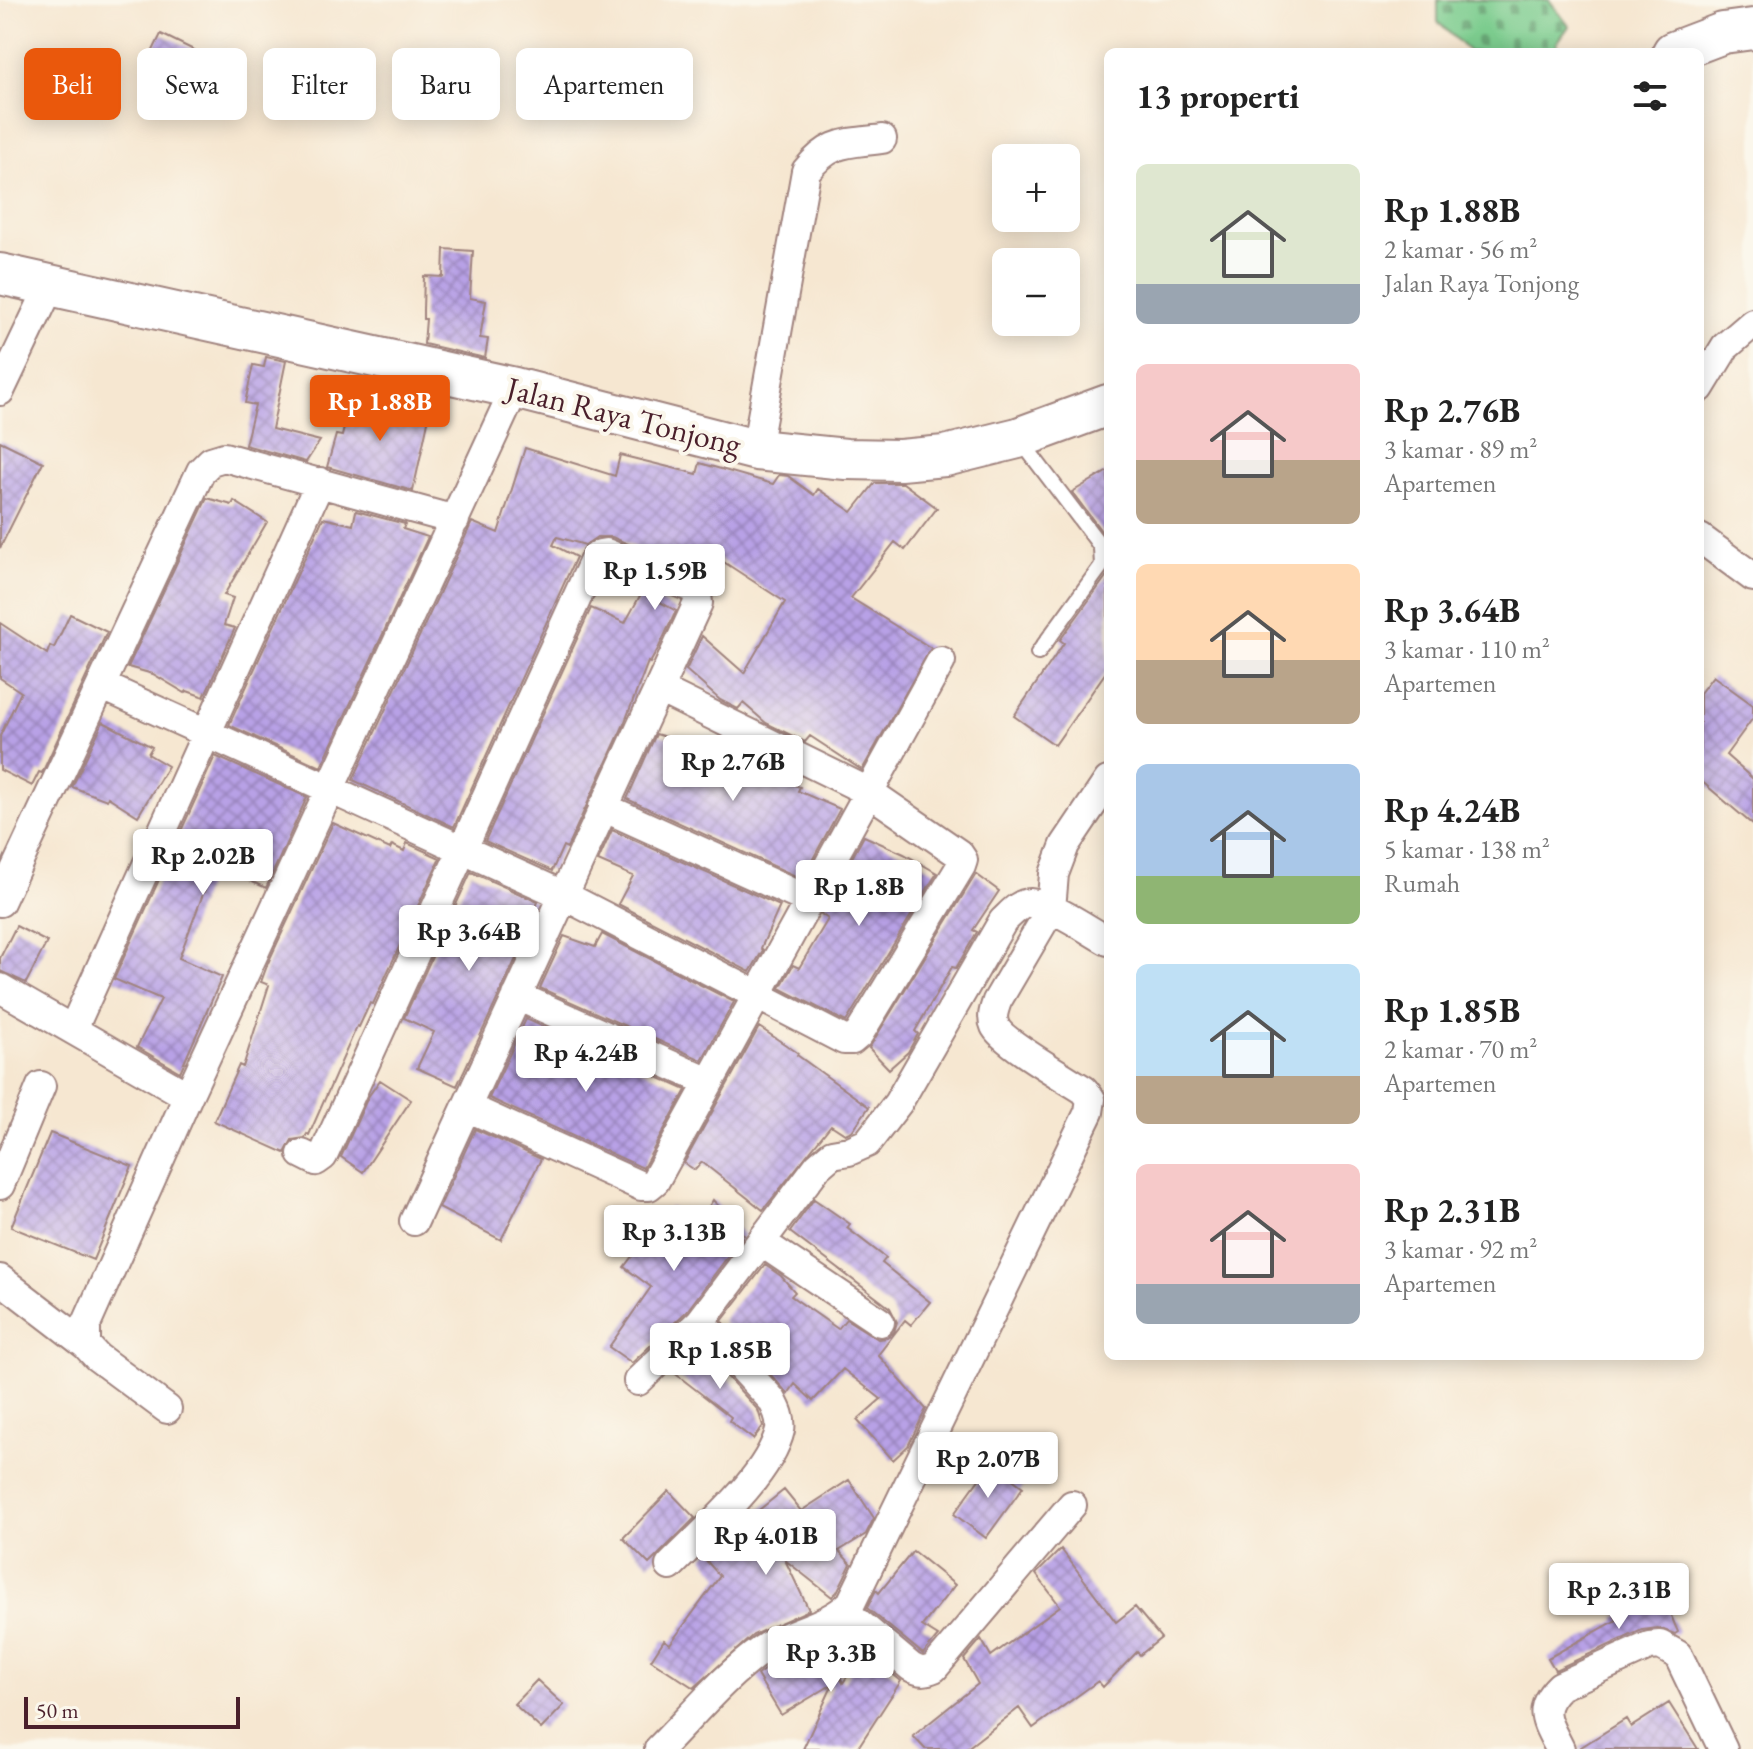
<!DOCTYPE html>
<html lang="id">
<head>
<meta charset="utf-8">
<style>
	:root { --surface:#fff; --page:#f2f2f2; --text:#222; --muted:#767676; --accent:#ea580c }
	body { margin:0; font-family:"EB Garamond",serif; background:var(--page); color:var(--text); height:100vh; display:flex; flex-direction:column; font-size:30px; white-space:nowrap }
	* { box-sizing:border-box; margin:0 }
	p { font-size:26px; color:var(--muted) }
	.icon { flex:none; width:44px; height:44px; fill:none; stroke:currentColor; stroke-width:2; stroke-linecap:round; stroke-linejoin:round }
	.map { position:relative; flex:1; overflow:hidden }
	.details { position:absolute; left:1104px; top:48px; width:600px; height:1312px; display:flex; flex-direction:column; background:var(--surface); border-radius:12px; box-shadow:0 4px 20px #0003 }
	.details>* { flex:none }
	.hud { position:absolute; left:24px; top:48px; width:760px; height:72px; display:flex; gap:16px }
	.tools { position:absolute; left:992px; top:144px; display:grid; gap:16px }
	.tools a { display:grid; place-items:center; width:88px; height:88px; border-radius:12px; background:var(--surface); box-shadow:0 4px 20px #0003; font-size:40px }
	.scale { position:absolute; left:24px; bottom:20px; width:216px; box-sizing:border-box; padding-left:8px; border:4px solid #4a1f2b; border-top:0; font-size:22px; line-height:28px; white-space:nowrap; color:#4a1f2b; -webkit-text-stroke:6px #fbf7ec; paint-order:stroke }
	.price { position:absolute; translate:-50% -68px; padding:0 18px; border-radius:8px; background:#fff; color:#222; font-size:26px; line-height:52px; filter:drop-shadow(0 2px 4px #0008) }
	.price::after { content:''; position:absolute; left:50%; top:48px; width:24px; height:18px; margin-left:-12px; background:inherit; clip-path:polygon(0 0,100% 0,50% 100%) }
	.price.active { background:var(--accent); color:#fff }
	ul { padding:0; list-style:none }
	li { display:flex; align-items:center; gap:24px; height:200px; padding:0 32px }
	li span { display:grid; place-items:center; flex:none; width:224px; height:160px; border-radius:12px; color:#555 }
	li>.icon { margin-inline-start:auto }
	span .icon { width:96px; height:96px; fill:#fffc; stroke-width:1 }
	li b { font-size:34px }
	h2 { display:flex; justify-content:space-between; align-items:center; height:96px; padding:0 32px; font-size:34px }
	.tag { padding:0 28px; border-radius:12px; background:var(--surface); box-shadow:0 4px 20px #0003; font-size:28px; line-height:72px }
	.tag.active { background:var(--accent); color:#fff }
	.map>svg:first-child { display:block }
</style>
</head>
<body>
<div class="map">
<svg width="1753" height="1749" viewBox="0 0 1753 1749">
	<defs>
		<pattern id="cemetery-stones" width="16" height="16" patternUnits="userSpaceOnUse" patternTransform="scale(2)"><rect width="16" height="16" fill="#7bcc8e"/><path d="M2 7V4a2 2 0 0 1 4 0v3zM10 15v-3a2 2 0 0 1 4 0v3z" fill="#67a574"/></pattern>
		<pattern id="building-cross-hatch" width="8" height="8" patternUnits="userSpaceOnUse" patternTransform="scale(2)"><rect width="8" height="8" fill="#b8a1e6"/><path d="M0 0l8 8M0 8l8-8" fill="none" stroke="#9883bb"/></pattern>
	</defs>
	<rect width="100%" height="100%" fill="#fbf7ec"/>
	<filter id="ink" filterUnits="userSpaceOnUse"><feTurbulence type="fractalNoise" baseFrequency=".0125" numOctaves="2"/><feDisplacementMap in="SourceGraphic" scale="16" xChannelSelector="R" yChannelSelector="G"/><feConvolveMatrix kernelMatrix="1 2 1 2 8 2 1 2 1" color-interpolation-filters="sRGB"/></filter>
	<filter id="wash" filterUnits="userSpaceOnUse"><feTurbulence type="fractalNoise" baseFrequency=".006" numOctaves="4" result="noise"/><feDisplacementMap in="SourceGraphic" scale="32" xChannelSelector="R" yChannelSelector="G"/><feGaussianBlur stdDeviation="1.8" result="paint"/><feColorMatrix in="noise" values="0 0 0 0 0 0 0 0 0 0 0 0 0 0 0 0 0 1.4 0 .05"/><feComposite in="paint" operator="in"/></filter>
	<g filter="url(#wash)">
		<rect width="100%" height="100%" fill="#f6e7d1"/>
		<path fill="url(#cemetery-stones)" stroke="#62765c" stroke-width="2" d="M1438,0h111l20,26 -12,17 -1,9h-87l-31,-30z"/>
		<g id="blocks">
			<path fill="url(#building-cross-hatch)" d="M161,34l39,19 -13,29 -40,-19z
				M444,249l29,2 -3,47 16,3 -6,37 8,1 -3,19 -61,-14 2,-25h-3v-9l1,-34 19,1z
				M266,357l20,4 -14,68 48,12 -14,21 -61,-17 10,-40 -10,-2 8,-38 11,2z
				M352,395l77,22 -16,74 -86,-24 9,-32 6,1z
				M0,441l43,21 -43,86z
				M525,448l90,28 5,-21 77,19 3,-11 73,21 6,-9 9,1 26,19 4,-6 34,23 23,-29h28l34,25 -32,42 -10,-8 -44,56 80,50 -69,122 -52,-34 -5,6 -39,-19 -23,-20 -5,6 -18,-9 -34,-30 16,-34 42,37 41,-71 -72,-47 -6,23 -95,-41h-15l-12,8 -28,-8 -4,8 23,12 -122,270 -101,-47 119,-258 26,11z
				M1108,471v69l-36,-48z
				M207,498l25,7 2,-4 33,21 -43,73 9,3 -9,27 11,3 -31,69 -17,-6 -2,2 -32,-19 -25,-7z
				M356,511l49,13 -2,5 25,8 -107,230 -92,-42 94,-207 30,7z
				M1108,574v95l-53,76 -41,-29 50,-73 -4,-3z
				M642,592l34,19 -17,36 -9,16 -2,-1 -24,62 -57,124 -4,-2 -11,25 -67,-30 106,-233 34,15z
				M70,614l37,18 -65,141 -3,-1 -7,14 -32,-16v-34l21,-44 -21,-14v-55l47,31 3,-8 4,2z
				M1713,676l40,29v13l-27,37 27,24v46l-53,-45v-87z
				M103,722l49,25 -4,7 20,12 -30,50 -30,-19 -1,3 -35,-13z
				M656,734l33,10 1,-2 89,31 -4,5 25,9 -2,4 42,18 -38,70 -175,-80z
				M215,756l92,41 -41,91 -52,-23 -35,93 43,19 -42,95 -43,-25 24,-48 -47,-20z
				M333,823l57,26 2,-4 12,6 3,-8 33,15 -67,146 -3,-1 -11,24 -2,-1 -48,109 -2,-1 -2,4 -13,2 -7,13 -71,-32 25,-56 4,2 26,-82 -8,-3 7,-19z
				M612,830l168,76 -19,42 2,2 -13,22 -132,-68 15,-28 -35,-15z
				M864,836l40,18 33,19 -91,149 -66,-34 13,-23 6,3 29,-49 -7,-5z
				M471,872l67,30 -9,22h3l-75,162 -40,-18 17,-36 -30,-14z
				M976,874l23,17 -26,39 4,2 -21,36 -4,-1 -37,64 3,3 -10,18 -19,17 -20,-21z
				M16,926l31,16 -21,41 -26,-12v-13z
				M602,934l132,68 -32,58 -162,-72 24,-52 31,11z
				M526,1019l160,71 -43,78 -154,-70z
				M759,1027l39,26 -1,2 72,52 -17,24 -7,3 -14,-9 -68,85 -61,-48 -7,8 -11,-7z
				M380,1080l31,20 -48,72 -22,-15 27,-60z
				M475,1129l66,30 -40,81 -62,-32z
				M50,1133l82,33 -39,94 -82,-33z
				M814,1199l36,25 -3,4 39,30 -4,5 48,39 -19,23 -6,-5 -27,35 48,54 -18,37 -15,14 -36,-40 24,-21 -38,-30 -30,32 -18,-17 -7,10 -66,-73 43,-56 16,11 14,16 -4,4 47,33 8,-10 32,20 9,-1 7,-6 3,-10 -7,-14 -100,-76z
				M713,1200l31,35 -57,76 -55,52 -23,-16 42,-60 -27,-20 46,-61 27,19z
				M699,1346l59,64 5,16 -10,13 -24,-18 2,-4 -58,-45z
				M991,1463l32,24 -37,51 -32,-24z
				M849,1480l25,38 -8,16 -27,17 12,13 -14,28 -5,5 -47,-37 24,50 -56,25 -59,53 -43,-28 13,-20 6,4 50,-68 -17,-19 16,-15 4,4 33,-29 -2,-3 30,-24 17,21z
				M669,1491l26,27 -46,46 -26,-26z
				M1061,1549l55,73 19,-15 26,31 -21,17 -3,-3 -34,35 -5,-6 -65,47 -14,-20 -53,41h-41l-12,-13 65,-52 -14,-25 17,-20 10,17 69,-50 -24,-32z
				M913,1551l42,34 -33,41 16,10 -15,18 -56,-46 9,-18 3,3z
				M1662,1595l16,37 -3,2 -17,-6 -16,2 -87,40 -7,-12 69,-38 -2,-3z
				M823,1641l20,42 21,-33 37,31 -44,68h-54l30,-65 -52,31 -24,-40 24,-17z
				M537,1680l27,25 -23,24 -27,-25z
				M1669,1703l29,46h-120l48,-30 5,8z"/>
		</g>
	</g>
	<g filter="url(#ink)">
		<use href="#blocks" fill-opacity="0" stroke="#a0837e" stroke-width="2"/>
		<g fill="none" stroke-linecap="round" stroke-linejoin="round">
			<defs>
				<path id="service" d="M1021,441l75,99 5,8 1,17 -64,88"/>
				<path id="minor" d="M1700,388l25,-41 28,-24
					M0,391l51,-107
					M756,450l50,-279c25,-31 40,-27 76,-32
					M1700,538l53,39
					M103,686l460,209 281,145h8l7,-6 102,-168 2,-6 -4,-6 -90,-62 -210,-103
					M603,807l207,94
					M0,902l201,-431 10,-10 13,-4 231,63
					M0,988l188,108
					M517,996l192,86
					M73,1029l247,-547
					M467,1107l174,79h8l6,-5 286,-520
					M302,1154l14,7 7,-5 272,-598 5,-4 6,-1 86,35 5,6 1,9 -284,618
					M0,1185l41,-99
					M761,1242l119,80
					M0,1279l86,66
					M638,1381l62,-59 118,-156 14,-12 17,-3 18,-8 31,-40 105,-182c8,-7 16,-18 27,-18 22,1 58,27 78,38
					M167,1409l-70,-52 -11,-12v-20l102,-229 327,-708
					M670,1566c33,-34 99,-89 110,-136 2,-11 -3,-21 -8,-30l-72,-78
					M843,1610l68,57c9,5 14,5 23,1l138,-163
					M659,1749c33,-33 65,-73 104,-100 27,-18 65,-22 88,-46l238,-491 2,-13 -7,-9c-17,-11 -83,-49 -89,-64 -4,-9 -1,-16 2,-25l54,-92 3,-35 11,-29 43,-64
					M1560,1749c-13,-27 -25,-39 0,-63l89,-40 11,-1 18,10 45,94"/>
				<path id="secondary" d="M1673,52l50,-19 30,-4
					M0,274l515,114 241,62 90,9 54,1 45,-4 73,-18 90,-33"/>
			</defs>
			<use href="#service" stroke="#a0837e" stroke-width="18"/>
			<use href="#minor" stroke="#a0837e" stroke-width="32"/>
			<use href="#secondary" stroke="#a0837e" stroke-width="44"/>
			<use href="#service" stroke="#fff" stroke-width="14"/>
			<use href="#minor" stroke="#fff" stroke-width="28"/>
			<use href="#secondary" stroke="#fff" stroke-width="40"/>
		</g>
	</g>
	<g text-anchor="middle" stroke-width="8" stroke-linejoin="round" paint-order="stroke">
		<g font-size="32" fill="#4a1f2b" stroke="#fbf7ec">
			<text transform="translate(624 416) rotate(14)" y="11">Jalan Raya Tonjong</text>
		</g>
	</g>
</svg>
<div class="tools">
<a>+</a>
<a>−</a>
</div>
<div class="scale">50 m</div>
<b class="price active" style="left:380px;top:443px">Rp 1.88B</b>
<b class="price" style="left:655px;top:612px">Rp 1.59B</b>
<b class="price" style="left:733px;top:803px">Rp 2.76B</b>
<b class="price" style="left:203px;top:897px">Rp 2.02B</b>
<b class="price" style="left:859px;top:928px">Rp 1.8B</b>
<b class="price" style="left:469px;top:973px">Rp 3.64B</b>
<b class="price" style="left:586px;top:1094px">Rp 4.24B</b>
<b class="price" style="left:674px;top:1273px">Rp 3.13B</b>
<b class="price" style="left:720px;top:1391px">Rp 1.85B</b>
<b class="price" style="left:988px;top:1500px">Rp 2.07B</b>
<b class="price" style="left:766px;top:1577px">Rp 4.01B</b>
<b class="price" style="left:1619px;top:1631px">Rp 2.31B</b>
<b class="price" style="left:831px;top:1694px">Rp 3.3B</b>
<div class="hud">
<a class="tag active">Beli</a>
<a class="tag">Sewa</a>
<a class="tag">Filter</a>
<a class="tag">Baru</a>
<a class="tag">Apartemen</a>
</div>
<section class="details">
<h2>13 properti<svg class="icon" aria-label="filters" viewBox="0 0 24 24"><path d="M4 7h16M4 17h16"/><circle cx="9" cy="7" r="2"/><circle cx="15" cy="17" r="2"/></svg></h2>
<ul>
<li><span style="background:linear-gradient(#dfe7d0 75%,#9aa5b1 0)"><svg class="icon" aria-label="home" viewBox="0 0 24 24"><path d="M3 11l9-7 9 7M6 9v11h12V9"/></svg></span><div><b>Rp 1.88B</b><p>2 kamar · 56 m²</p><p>Jalan Raya Tonjong</p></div></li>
<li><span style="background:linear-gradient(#f6c9c9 60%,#b9a48a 0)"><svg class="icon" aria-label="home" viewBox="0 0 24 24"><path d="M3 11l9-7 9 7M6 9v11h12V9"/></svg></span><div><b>Rp 2.76B</b><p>3 kamar · 89 m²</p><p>Apartemen</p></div></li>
<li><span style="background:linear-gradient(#ffd9b3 60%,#b9a48a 0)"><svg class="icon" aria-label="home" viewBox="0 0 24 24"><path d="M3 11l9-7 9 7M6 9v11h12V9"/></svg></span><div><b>Rp 3.64B</b><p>3 kamar · 110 m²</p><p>Apartemen</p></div></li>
<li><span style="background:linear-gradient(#a9c7e8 70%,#8fb573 0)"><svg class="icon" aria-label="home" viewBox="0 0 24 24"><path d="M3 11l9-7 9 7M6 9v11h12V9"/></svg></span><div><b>Rp 4.24B</b><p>5 kamar · 138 m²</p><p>Rumah</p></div></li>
<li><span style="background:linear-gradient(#bfe0f5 70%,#b9a48a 0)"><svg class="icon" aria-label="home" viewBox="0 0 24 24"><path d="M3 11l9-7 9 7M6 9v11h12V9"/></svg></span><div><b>Rp 1.85B</b><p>2 kamar · 70 m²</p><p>Apartemen</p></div></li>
<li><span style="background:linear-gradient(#f6c9c9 75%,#9aa5b1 0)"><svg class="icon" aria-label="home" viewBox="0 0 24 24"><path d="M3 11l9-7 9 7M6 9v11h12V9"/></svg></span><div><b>Rp 2.31B</b><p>3 kamar · 92 m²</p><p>Apartemen</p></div></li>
</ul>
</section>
</div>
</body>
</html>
